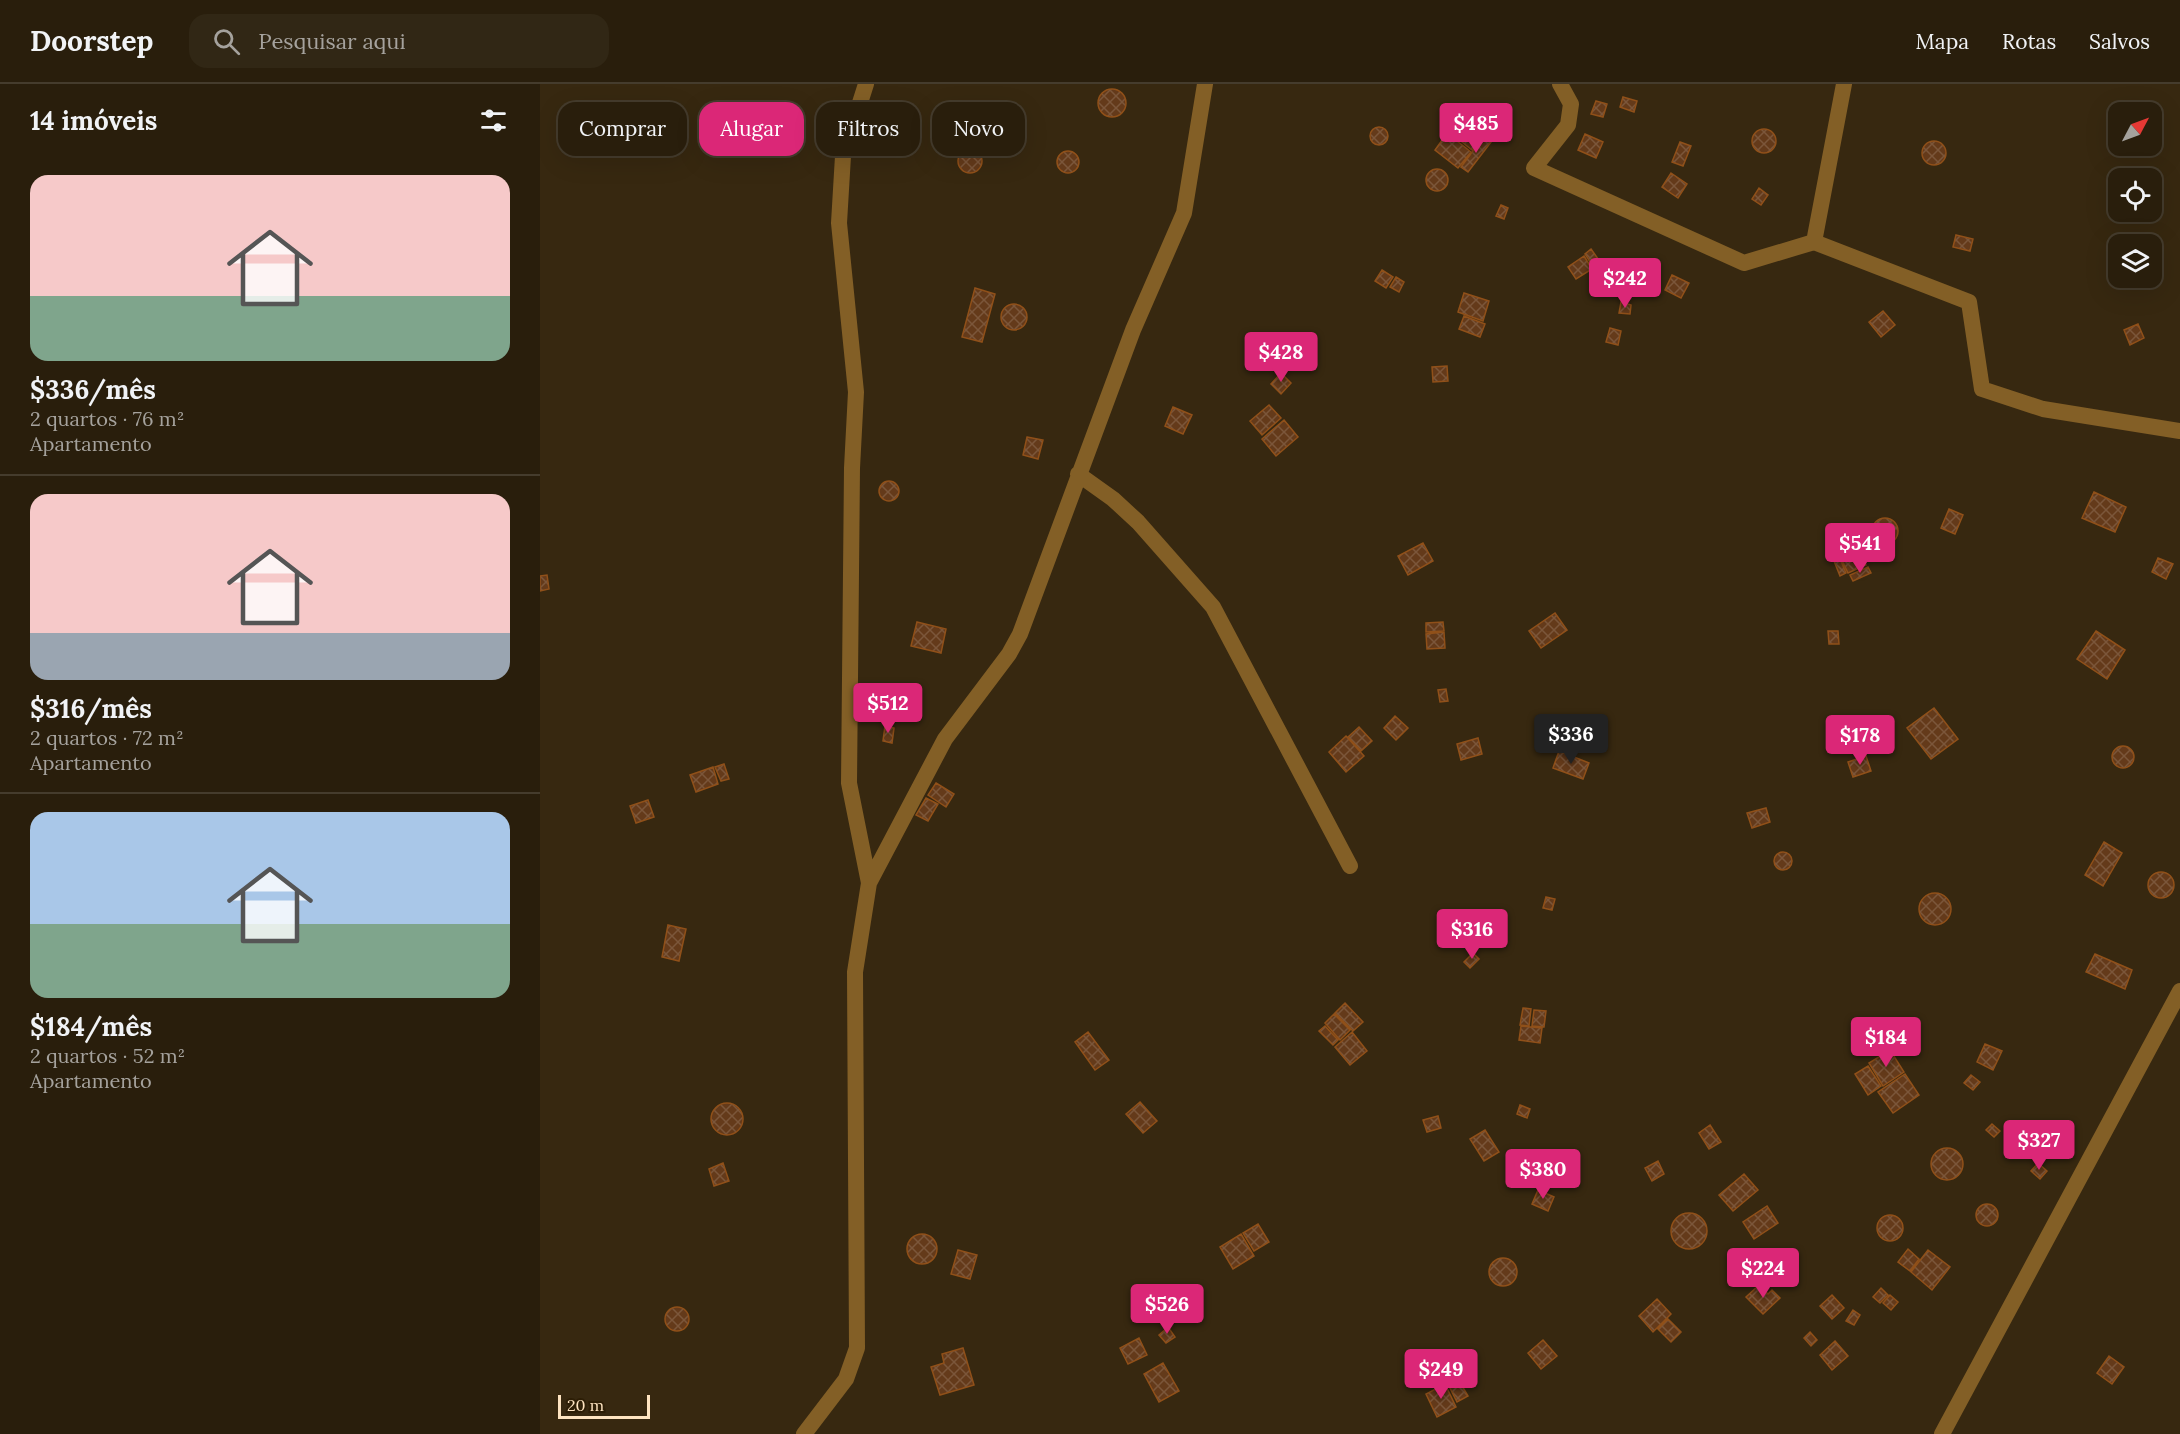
<!DOCTYPE html>
<html lang="pt">
<head>
<meta charset="utf-8">
<style>
	:root { --surface:#291e0c; --page:#312715; --text:#f1f3f6; --muted:#a5a29d; --line:#453c2d; --accent:#db2777 }
	body { margin:0; font-family:Lora,serif; background:var(--page); color:var(--text); height:100vh; display:flex; flex-direction:column; font-size:22px; white-space:nowrap }
	* { box-sizing:border-box; margin:0 }
	p { font-size:20px; color:var(--muted) }
	.icon { flex:none; width:33px; height:33px; fill:none; stroke:currentColor; stroke-width:2; stroke-linecap:round; stroke-linejoin:round }
	.map { position:relative; flex:1; overflow:hidden }
	.sheet { display:flex; flex-direction:column; background:var(--surface); width:540px }
	.sheet>* { flex:none }
	.top-card { position:absolute; left:18px; top:18px; width:570px; height:54px; display:flex; gap:12px }
	.needle { width:39px; rotate:49deg }
	.tools { position:absolute; left:1568px; top:18px; display:grid; gap:12px }
	.tools a { display:grid; place-items:center; width:54px; height:54px; border-radius:12px; background:var(--surface); box-shadow:0 6px 24px #0002,0 0 0 2px var(--line); font-size:30px }
	.scale { position:absolute; left:18px; bottom:15px; width:92px; box-sizing:border-box; padding-left:6px; border:3px solid #fee4c1; border-top:0; font-size:16px; line-height:21px; white-space:nowrap; color:#fee4c1; -webkit-text-stroke:4px #2d1e06; paint-order:stroke }
	.price { position:absolute; translate:-50% -51px; padding:0 14px; border-radius:6px; background:var(--accent); color:#fff; font-size:20px; line-height:39px; filter:drop-shadow(0 2px 3px #0008) }
	.price::after { content:''; position:absolute; left:50%; top:36px; width:18px; height:14px; margin-left:-9px; background:inherit; clip-path:polygon(0 0,100% 0,50% 100%) }
	.price.on { background:#222; color:#fff }
	ul { padding:0; list-style:none }
	li { display:grid; align-content:center; gap:12px; height:318px; padding:0 30px }
	li+li { border-top:2px solid var(--line) }
	li span { display:grid; place-items:center; height:186px; border-radius:18px; color:#555 }
	li>.icon { margin-inline-start:auto }
	span .icon { width:108px; height:108px; fill:#fffc; stroke-width:1 }
	li b { font-size:26px }
	h2 { display:flex; justify-content:space-between; align-items:center; height:72px; padding:0 30px; font-size:26px }
	.pill { padding:0 21px; border-radius:18px; background:var(--surface); box-shadow:0 6px 24px #0002,0 0 0 2px var(--line); font-size:21px; line-height:54px }
	.pill.on { background:var(--accent); color:#fff }
	header { display:flex; align-items:center; gap:36px; box-sizing:border-box; height:84px; padding:0 30px; background:var(--surface); border-bottom:2px solid var(--line) }
	header strong { font-size:28px }
	nav { display:flex; gap:33px; margin-inline-start:auto; font-size:21px }
	.search { width:420px; height:54px; background:var(--page); display:flex; align-items:center; gap:15px; box-sizing:border-box; padding:0 21px; border-radius:18px; color:var(--muted); font-size:22px }
	main { display:flex; flex:1; min-height:0 }
	.map>svg:first-child { display:block }
</style>
</head>
<body>
<header>
<strong>Doorstep</strong>
<div class="search"><svg class="icon" aria-label="search" viewBox="0 0 24 24"><circle cx="10" cy="10" r="6"/><path d="M15 15l6 6"/></svg>Pesquisar aqui</div>
<nav><a>Mapa</a><a>Rotas</a><a>Salvos</a></nav>
</header>
<main>
<section class="sheet">
<h2>14 imóveis<svg class="icon" aria-label="filters" viewBox="0 0 24 24"><path d="M4 7h16M4 17h16"/><circle cx="9" cy="7" r="2"/><circle cx="15" cy="17" r="2"/></svg></h2>
<ul>
<li><span style="background:linear-gradient(#f6c9c9 65%,#7fa58c 0)"><svg class="icon" aria-label="home" viewBox="0 0 24 24"><path d="M3 11l9-7 9 7M6 9v11h12V9"/></svg></span><div><b>$336/mês</b><p>2 quartos · 76 m²</p><p>Apartamento</p></div></li>
<li><span style="background:linear-gradient(#f6c9c9 75%,#9aa5b1 0)"><svg class="icon" aria-label="home" viewBox="0 0 24 24"><path d="M3 11l9-7 9 7M6 9v11h12V9"/></svg></span><div><b>$316/mês</b><p>2 quartos · 72 m²</p><p>Apartamento</p></div></li>
<li><span style="background:linear-gradient(#a9c7e8 60%,#7fa58c 0)"><svg class="icon" aria-label="home" viewBox="0 0 24 24"><path d="M3 11l9-7 9 7M6 9v11h12V9"/></svg></span><div><b>$184/mês</b><p>2 quartos · 52 m²</p><p>Apartamento</p></div></li>
</ul>
</section>
<div class="map">
<svg width="1640" height="1350" viewBox="0 0 1640 1350">
	<defs>
		<pattern id="building-cross-hatch" width="8" height="8" patternUnits="userSpaceOnUse" patternTransform="scale(1.5)"><rect width="8" height="8" fill="#643a1a"/><path d="M0 0l8 8M0 8l8-8" fill="none" stroke="#7b563a"/></pattern>
	</defs>
	<rect width="100%" height="100%" fill="#372810"/>
	<path fill="url(#building-cross-hatch)" stroke="#905019" stroke-width="1.5" d="M558 19a14 14 0 1 1 28 0a14 14 0 1 1-28 0Z
		M1083,13l14,4 -3,11 -14,-5z
		M1056,17l11,3 -4,13 -12,-3z
		M920,31l8,7 -13,16 -9,-7z
		M930,38l14,13 -12,15 -15,-12z
		M830 52a9 9 0 1 1 18 0a9 9 0 1 1-18 0Z
		M1212 57a12 12 0 1 1 24 0a12 12 0 1 1-24 0Z
		M907,49l24,19 -13,16 -23,-18z
		M1045,50l18,8 -7,16 -18,-8z
		M944,52l7,6 -23,30 -7,-5z
		M1382 69a12 12 0 1 1 24 0a12 12 0 1 1-24 0Z
		M1140,58l11,4 -8,20 -11,-4z
		M418 77a12 12 0 1 1 24 0a12 12 0 1 1-24 0Z
		M517 78a11 11 0 1 1 22 0a11 11 0 1 1-22 0Z
		M886 96a11 11 0 1 1 22 0a11 11 0 1 1-22 0Z
		M1131,89l16,11 -9,14 -16,-11z
		M1219,104l9,7 -7,10 -9,-6z
		M961,121l7,3 -4,11 -8,-3z
		M1416,151l17,4 -3,12 -17,-4z
		M1051,165l10,14 -7,5 -9,-14z
		M1044,172l8,13 -16,10 -8,-12z
		M842,186l11,7 -7,11 -11,-7z
		M1132,191l17,8 -8,15 -16,-8z
		M856,193l8,5 -5,10 -9,-5z
		M435,204l20,6 -13,48 -20,-5z
		M924,209l25,8 -6,20 -25,-9z
		M1081,218l10,3 -1,9 -11,-1z
		M461 233a13 13 0 1 1 26 0a13 13 0 1 1-26 0Z
		M1343,227l12,14 -14,12 -12,-15z
		M924,232l21,8 -5,13 -21,-8z
		M1598,240l6,14 -14,7 -6,-15z
		M1070,244l11,3 -3,14 -12,-3z
		M907,282l1,15 -15,1 -1,-15z
		M741,289l10,10 -10,11 -10,-10z
		M729,321l12,13 -19,17 -12,-14z
		M633,323l19,8 -9,19 -18,-8z
		M744,336l14,17 -22,19 -14,-17z
		M487,353l16,3 -5,19 -15,-4z
		M339 407a10 10 0 1 1 20 0a10 10 0 1 1-20 0Z
		M1554,408l32,15 -11,25 -33,-14z
		M1409,425l14,6 -8,19 -14,-6z
		M1332 447a13 13 0 1 1 26 0a13 13 0 1 1-26 0Z
		M883,459l10,18 -25,14 -10,-19z
		M1318,464l8,17 -18,8 -8,-17z
		M1618,474l15,6 -7,15 -14,-7z
		M1300,475l6,14 -6,3 -6,-15z
		M1328,483l3,6 -18,8 -3,-6z
		M7,491l2,14 -9,2v-15z
		M1015,529l12,17 -26,18 -12,-17z
		M377,538l29,7 -5,24 -30,-7z
		M903,538l1,9 -18,1v-9z
		M1288,547h10l1,13h-10z
		M1556,547l29,19 -18,29 -30,-20z
		M904,548l1,16 -18,1 -1,-15z
		M906,605l2,12 -8,1 -2,-12z
		M1394,624l24,31 -27,20 -24,-31z
		M855,632l13,12 -12,12 -12,-12z
		M345,642l9,2 -2,15 -9,-2z
		M819,643l13,14 -11,10 -13,-14z
		M806,652l18,20 -18,16 -17,-20z
		M938,654l4,16 -21,6 -4,-16z
		M1572 673a11 11 0 1 1 22 0a11 11 0 1 1-22 0Z
		M1019,667l30,12 -6,16 -30,-11z
		M1326,672l5,15 -18,6 -5,-15z
		M184,680l5,15 -8,2 -6,-14z
		M173,683l5,17 -22,8 -6,-17z
		M396,699l18,11 -8,13 -18,-12z
		M386,714l12,6 -10,17 -12,-6z
		M108,716l6,17 -18,6 -6,-17z
		M1226,724l4,14 -18,6 -5,-15z
		M1564,758l18,11 -19,33 -18,-11z
		M1234 777a9 9 0 1 1 18 0a9 9 0 1 1-18 0Z
		M1608 801a13 13 0 1 1 26 0a13 13 0 1 1-26 0Z
		M1379 825a16 16 0 1 1 32 0a16 16 0 1 1-32 0Z
		M1006,813l9,2 -3,11 -9,-2z
		M128,841l18,4 -7,32 -17,-4z
		M933,869l6,6 -9,9 -6,-6z
		M1555,870l37,16 -7,19 -39,-17z
		M805,919l18,19 -10,9 -18,-18z
		M983,924l8,1 -2,17 -9,-1z
		M994,926l12,1 -2,16 -12,-1z
		M794,930l16,16 -10,10 -15,-17z
		M785,942l13,14 -5,5 -14,-14z
		M981,942l21,2 -2,15 -21,-3z
		M548,948l21,28 -14,10 -20,-28z
		M812,948l15,19 -17,14 -15,-18z
		M1445,960l17,7 -9,19 -16,-8z
		M1350,966l14,22 -21,14 -14,-23z
		M1328,982l13,20 -13,9 -13,-21z
		M1365,990l14,21 -26,18 -15,-21z
		M1431,991l9,7 -7,8 -9,-7z
		M600,1018l17,19 -14,12 -17,-19z
		M171 1035a16 16 0 1 1 32 0a16 16 0 1 1-32 0Z
		M980,1021l10,4 -3,9 -10,-4z
		M898,1032l3,12 -14,4 -4,-12z
		M1452,1040l8,7 -6,6 -8,-7z
		M1170,1041l11,17 -12,7 -10,-16z
		M945,1046l14,22 -15,9 -14,-22z
		M1391 1080a16 16 0 1 1 32 0a16 16 0 1 1-32 0Z
		M1118,1077l6,13 -12,7 -7,-13z
		M183,1079l6,18 -15,5 -5,-17z
		M1498,1079l9,8 -7,8 -9,-8z
		M1204,1090l14,16 -25,21 -14,-16z
		M998,1106l16,7 -6,14 -16,-7z
		M1436 1131a11 11 0 1 1 22 0a11 11 0 1 1-22 0Z
		M1227,1122l11,17 -24,16 -11,-17z
		M1131 1147a18 18 0 1 1 36 0a18 18 0 1 1-36 0Z
		M1337 1144a13 13 0 1 1 26 0a13 13 0 1 1-26 0Z
		M718,1140l11,18 -15,9 -11,-18z
		M701,1150l13,22 -21,13 -13,-22z
		M367 1165a15 15 0 1 1 30 0a15 15 0 1 1-30 0Z
		M1368,1165l11,10 -9,12 -12,-9z
		M418,1166l19,5 -7,24 -19,-5z
		M1388,1166l22,17 -18,23 -21,-18z
		M949 1188a14 14 0 1 1 28 0a14 14 0 1 1-28 0Z
		M1219,1201l9,9 4,-4 8,8 -17,16 -17,-17z
		M1341,1204l7,7 -8,8 -7,-6z
		M1292,1211l12,13 -12,11 -12,-13z
		M1350,1211l8,7 -7,8 -8,-7z
		M1117,1215l14,15 -18,18 -14,-16z
		M125 1235a12 12 0 1 1 24 0a12 12 0 1 1-24 0Z
		M1313,1226l7,5 -6,10 -8,-4z
		M1128,1235l13,13 -10,10 -13,-13z
		M628,1243l7,10 -9,6 -7,-8z
		M1270,1248l7,8 -6,6 -7,-8z
		M599,1254l8,17 -19,9 -8,-16z
		M1003,1256l14,16 -16,13 -13,-16z
		M1295,1257l13,15 -16,14 -12,-15z
		M423,1264l11,37 -34,10 -9,-28 13,-4 -2,-9z
		M1569,1272l15,11 -12,17 -15,-11z
		M623,1279l16,28 -20,11 -15,-28z
		M918,1295l10,17 -11,6 -9,-18z
		M905,1300l11,23 -19,10 -11,-23z"/>
	<g fill="none" stroke-linecap="round" stroke-linejoin="round">
		<path stroke="#835f26" stroke-width="16" d="M326,0l-23,72 -4,67 17,169 -4,76 -3,315 20,100
			M1020,0l11,20 -3,21 -34,43 210,95 70,-21 30,-158
			M1274,158l155,60 13,87 61,20 137,22
			M538,390l35,25 25,23 75,85 137,259
			M264,1350l42,-55 11,-31 -2,-376 14,-89 76,-144 64,-85 11,-20 113,-304 51,-117 21,-129
			M1402,1350l238,-443"/>
	</g>
</svg>
<div class="tools">
<a><svg class="needle" viewBox="-14 -14 28 28"><path d="M0-13l5 13h-10z" fill="#e53935"/><path d="M0 13l5-13h-10z" fill="#a5a29d"/></svg></a>
<a><svg class="icon" aria-label="locate" viewBox="0 0 24 24"><circle cx="12" cy="12" r="6"/><path d="M12 2v4M12 18v4M2 12h4M18 12h4"/></svg></a>
<a><svg class="icon" aria-label="layers" viewBox="0 0 24 24"><path d="M12 4l9 5-9 5-9-5zM3 14l9 5 9-5"/></svg></a>
</div>
<div class="scale">20 m</div>
<b class="price" style="left:936px;top:70px">$485</b>
<b class="price" style="left:1085px;top:225px">$242</b>
<b class="price" style="left:741px;top:299px">$428</b>
<b class="price" style="left:1320px;top:490px">$541</b>
<b class="price" style="left:348px;top:650px">$512</b>
<b class="price on" style="left:1031px;top:681px">$336</b>
<b class="price" style="left:1320px;top:682px">$178</b>
<b class="price" style="left:932px;top:876px">$316</b>
<b class="price" style="left:1346px;top:984px">$184</b>
<b class="price" style="left:1499px;top:1087px">$327</b>
<b class="price" style="left:1003px;top:1116px">$380</b>
<b class="price" style="left:1223px;top:1215px">$224</b>
<b class="price" style="left:627px;top:1251px">$526</b>
<b class="price" style="left:901px;top:1316px">$249</b>
<div class="top-card">
<a class="pill">Comprar</a>
<a class="pill on">Alugar</a>
<a class="pill">Filtros</a>
<a class="pill">Novo</a>
</div>
</div>
</main>
</body>
</html>
